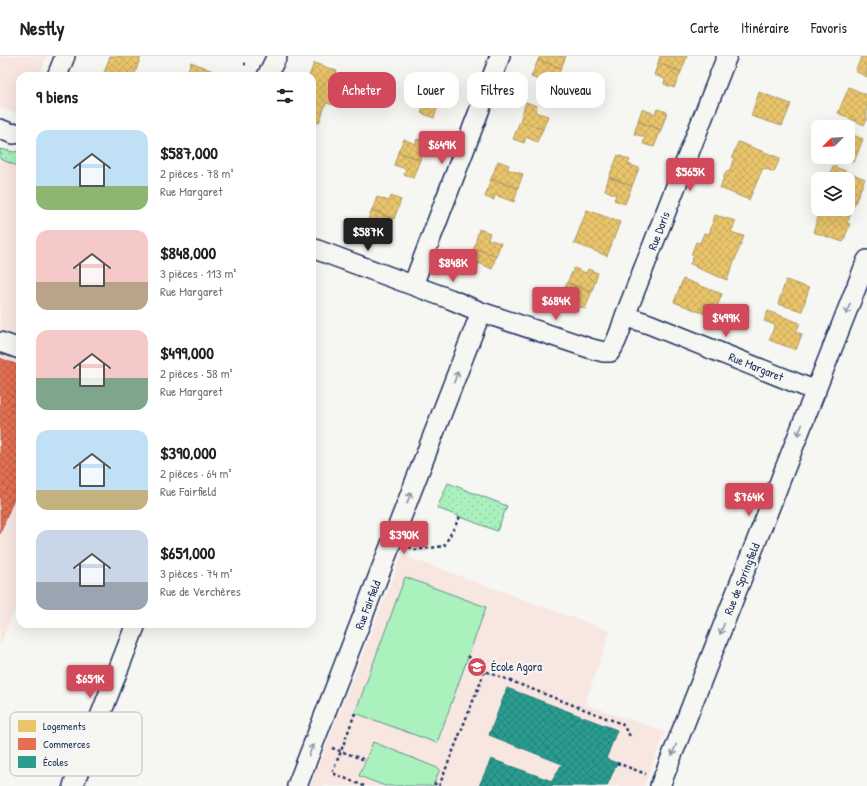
<!DOCTYPE html>
<html lang="fr">
<head>
<meta charset="utf-8">
<style>
	:root { --surface:#fff; --page:#f2f2f2; --text:#202124; --muted:#757577; --line:#e0e0e0; --accent:#d1495b }
	body { margin:0; font-family:"Patrick Hand",sans-serif; background:var(--page); color:var(--text); height:100vh; display:flex; flex-direction:column; font-size:15px; white-space:nowrap }
	* { box-sizing:border-box; margin:0 }
	p { font-size:13px; color:var(--muted) }
	.icon { flex:none; width:22px; height:22px; fill:none; stroke:currentColor; stroke-width:2; stroke-linecap:round; stroke-linejoin:round }
	.map { position:relative; flex:1; overflow:hidden }
	.sheet { position:absolute; left:16px; top:16px; width:300px; height:556px; display:flex; flex-direction:column; background:var(--surface); border-radius:12px; box-shadow:0 4px 16px #0002 }
	.sheet>* { flex:none }
	.top-card { position:absolute; left:328px; top:16px; width:380px; height:36px; display:flex; gap:8px }
	.needle { width:26px; rotate:246deg }
	.fabs { position:absolute; left:811px; top:64px; display:grid; gap:8px }
	.fabs a { display:grid; place-items:center; width:44px; height:44px; border-radius:8px; background:var(--surface); box-shadow:0 4px 16px #0002; font-size:20px }
	.price { position:absolute; translate:-50% -34px; padding:0 9px; border-radius:4px; background:var(--accent); color:#fff; font-size:13px; line-height:26px; filter:drop-shadow(0 1px 2px #0008) }
	.price::after { content:''; position:absolute; left:50%; top:24px; width:12px; height:9px; margin-left:-6px; background:inherit; clip-path:polygon(0 0,100% 0,50% 100%) }
	.price.on { background:#222; color:#fff }
	ul { padding:0; list-style:none }
	li { display:flex; align-items:center; gap:12px; height:100px; padding:0 20px }
	li span { display:grid; place-items:center; flex:none; width:112px; height:80px; border-radius:12px; color:#555 }
	li>.icon { margin-inline-start:auto }
	span .icon { width:48px; height:48px; fill:#fffc; stroke-width:1 }
	li b { font-size:17px }
	h2 { display:flex; justify-content:space-between; align-items:center; height:48px; padding:0 20px; font-size:17px }
	.tag { padding:0 14px; border-radius:12px; background:var(--surface); box-shadow:0 4px 16px #0002; font-size:14px; line-height:36px }
	.tag.on { background:var(--accent); color:#fff }
	header { display:flex; align-items:center; gap:24px; box-sizing:border-box; height:56px; padding:0 20px; background:var(--surface); border-bottom:1px solid var(--line) }
	header strong { font-size:19px }
	nav { display:flex; gap:22px; margin-inline-start:auto; font-size:14px }
	.map>svg:first-child { display:block }
</style>
</head>
<body>
<header>
<strong>Nestly</strong>
<nav><a>Carte</a><a>Itinéraire</a><a>Favoris</a></nav>
</header>
<div class="map">
<svg width="867" height="730" viewBox="0 0 867 730">
	<defs>
		<pattern id="green-dots" width="8" height="8" patternUnits="userSpaceOnUse"><rect width="8" height="8" fill="#aaf1bd"/><path d="M2 2h.1M6 6h.1" fill="none" stroke="#92cfa5" stroke-width="1.8" stroke-linecap="round"/></pattern>
		<pattern id="homes-cross-hatch" width="8" height="8" patternUnits="userSpaceOnUse"><rect width="8" height="8" fill="#e9c46a"/><path d="M0 0l8 8M0 8l8-8" fill="none" stroke="#c7a95e"/></pattern>
		<pattern id="shops-cross-hatch" width="8" height="8" patternUnits="userSpaceOnUse"><rect width="8" height="8" fill="#e76f51"/><path d="M0 0l8 8M0 8l8-8" fill="none" stroke="#ba5c46"/></pattern>
		<pattern id="schools-cross-hatch" width="8" height="8" patternUnits="userSpaceOnUse"><rect width="8" height="8" fill="#2a9d8f"/><path d="M0 0l8 8M0 8l8-8" fill="none" stroke="#238078"/></pattern>
	</defs>
	<rect width="100%" height="100%" fill="#f6f6f2"/>
	<filter id="ink" filterUnits="userSpaceOnUse"><feTurbulence type="fractalNoise" baseFrequency=".025" numOctaves="2"/><feDisplacementMap in="SourceGraphic" scale="8" xChannelSelector="R" yChannelSelector="G"/><feConvolveMatrix kernelMatrix="1 2 1 2 8 2 1 2 1" color-interpolation-filters="sRGB"/></filter>
	<g filter="url(#ink)">
		<path fill="#f8e6e1" d="M0,0h47l-8,20h-19v36l-6,1 -14,-5z
			M0,99l20,7v434l-20,49z
			M402,499l208,76 -25,73 80,28 -21,54h-334z"/>
		<path fill="url(#green-dots)" stroke="#62908e" d="M0,93l14,3 6,-1v16l-20,-8z
			M448,427l59,23 -10,25 -60,-23z"/>
		<path fill="#aaf1bd" stroke="#62908e" d="M405,521l81,30 -49,136 -82,-30z
			M373,686l67,27 -7,17h-48l-26,-10z"/>
		<path fill="url(#homes-cross-hatch)" stroke="#ab9766" d="M110,0h31l-7,20h-31z
			M540,0h26l-5,12 -23,-8z
			M660,0h27l-6,16 -23,-9z
			M862,0h5v21l-12,-6z
			M538,4l23,8 -5,13 -12,-4 -2,4 -11,-4z
			M191,6l22,9 -1,5h-26z
			M314,7l23,8 -8,21 10,4 -5,9 -8,-2 -7,20 -7,-2v-45h-3z
			M658,7l23,9 -7,16 -10,-4 1,-5 -11,-4z
			M544,21l19,6 -5,13 -19,-8z
			M421,22l12,4 2,-4 11,3 -6,19 -25,-9z
			M849,31l18,8v24l-3,6 -26,-12z
			M415,35l25,9 -6,18 -13,-5 2,-5 -12,-4z
			M759,36l32,12 -9,22 -31,-10z
			M526,46l11,4 -2,6 13,4 -5,13 -23,-8z
			M642,53l13,5 2,-5 10,3 -6,18 -23,-9z
			M520,65l23,8 -6,13 -11,-5 -2,6 -11,-4z
			M638,65l23,9 -7,17 -11,-3 2,-7 -11,-3z
			M848,77l15,6 -9,23 -12,-5h6z
			M404,83l11,5 2,-5 10,3 -7,18 -22,-8z
			M738,86l42,16 -6,14 -11,-4 -14,32 -29,-12 6,-17 3,1 5,-14 -2,-1z
			M398,96l22,8 -7,18 -9,-3 2,-6 -12,-4z
			M618,99l12,5 -2,4 11,4 -7,18 -23,-9z
			M498,105l11,4 -2,4 16,5 -5,14 -27,-9z
			M833,110l32,13 -12,29 -5,-2v-27h-20z
			M609,121l23,9 -7,18 -11,-4 2,-5 -11,-5z
			M491,123l27,9 -4,14 -19,-7 -1,5 -9,-3z
			M391,140l10,4 -7,19 -22,-9 5,-13 12,4z
			M821,153h17l13,5 -4,9 3,1 -7,18 -30,-10z
			M372,154l22,9 -6,17 -11,-4 2,-5 -12,-5z
			M587,154l33,12 -13,34 -33,-13z
			M715,159l21,6 -5,11 13,4 -17,44 -32,-13 1,-1 -6,-2 4,-8 -3,-1 5,-13 4,1 4,-10 5,1z
			M362,164l17,7 -4,11 -17,-7z
			M479,173l11,4 -2,6 13,4 -5,13 -22,-8z
			M474,192l22,8 -4,13 -13,-6 -2,5 -9,-3z
			M574,212l12,5 2,-4 10,4 -6,18 -25,-8z
			M683,223l39,15 -9,23 -39,-15z
			M786,224l23,8 -7,23 -24,-7z
			M567,227l25,8 -7,18 -13,-5 2,-5 -12,-3z
			M768,255l32,12 -4,9 6,2 -6,16 -27,-10 6,-15 -11,-4z"/>
		<path fill="url(#shops-cross-hatch)" stroke="#aa5c55" d="M0,302l20,8v117l-20,51z"/>
		<path fill="url(#schools-cross-hatch)" stroke="#267c80" d="M507,632l110,42 -11,29 11,4 -10,23h-128l12,-27 61,22 10,-17 -73,-29z"/>
		<g fill="none" stroke-linecap="round" stroke-linejoin="round">
			<defs>
				<path id="minor" d="M57,20l8,-20
					M267,20l10,-20
					M0,73l13,5 7,-1
					M312,192l138,51 31,13 111,37 12,3h6c8,-11 11,-24 15,-36l102,-260
					M413,229l87,-229
					M625,260l24,8 167,67
					M0,286l20,7
					M73,730l63,-162
					M297,730l184,-474
					M660,730l207,-526"/>
			</defs>
			<use href="#minor" stroke="#1b2f5e" stroke-width="22"/>
			<path stroke="#1b2f5e" stroke-width="2.5" stroke-dasharray="3 3" stroke-linecap="butt" d="M244,8h2
				M409,491l6,3 29,-4 16,-29
				M468,600l17,15
				M355,657l-14,38 -9,22 32,13
				M332,692l33,12
				M617,707l29,11
				M434,727l4,3
				M439,730l46,-115 137,53 8,12"/>
			<use href="#minor" stroke="#f6f6f2" stroke-width="19"/>
		</g>
		<defs><path id="oneway-shaft" d="M-6 0H5M1.5-3L5.5 0L1.5 3" fill="none" stroke-width="1.6" stroke-linecap="round" stroke-linejoin="round"/></defs>
		<g stroke="#8892a8">
			<use href="#oneway-shaft" transform="translate(848 253) rotate(111)"/>
			<use href="#oneway-shaft" transform="translate(456 321) rotate(-69)"/>
			<use href="#oneway-shaft" transform="translate(800 374) rotate(112)"/>
			<use href="#oneway-shaft" transform="translate(409 442) rotate(-69)"/>
			<use href="#oneway-shaft" transform="translate(722 573) rotate(112)"/>
			<use href="#oneway-shaft" transform="translate(311 694) rotate(-69)"/>
			<use href="#oneway-shaft" transform="translate(674 694) rotate(112)"/>
		</g>
	</g>
	<defs>
		<symbol id="school-disc" viewBox="-11 -11 22 22"><circle r="9.5" fill="#d1495b" stroke="#f6f6f2"/><path d="M0-5L7-2L0 1L-7-2ZM-4 1L0 2.5L4 1V4Q0 6-4 4Z" fill="#fff"/></symbol>
	</defs>
	<g fill-rule="evenodd">
		<use href="#school-disc" x="466" y="600" width="22" height="22"/>
	</g>
	<g text-anchor="middle" stroke-width="4" stroke-linejoin="round" paint-order="stroke">
		<g font-size="12" fill="#1b2f5e" stroke="#f6f6f2">
			<text transform="translate(659 175) rotate(-69)" y="4">Rue Doris</text>
			<text transform="translate(756 311) rotate(22)" y="4">Rue Margaret</text>
			<text transform="translate(742 523) rotate(-68)" y="4">Rue de Springfield</text>
			<text transform="translate(368 549) rotate(-69)" y="4">Rue Fairfield</text>
		</g>
		<g font-size="12" fill="#1b2f5e" stroke="#f6f6f2" text-anchor="start">
			<text x="491" y="615">École Agora</text>
		</g>
	</g>
	<rect x="10" y="656" width="132" height="64" rx="6" fill="#f6f6f2" stroke="#b4bac6" stroke-width="1"/>
	<rect x="18" y="664" width="18" height="12" fill="#e9c46a"/>
	<rect x="18" y="682" width="18" height="12" fill="#e76f51"/>
	<rect x="18" y="700" width="18" height="12" fill="#2a9d8f"/>
	<g font-size="11" fill="#1b2f5e">
		<text x="43" y="674">Logements</text>
		<text x="43" y="692">Commerces</text>
		<text x="43" y="710">Écoles</text>
	</g>
</svg>
<div class="fabs">
<a><svg class="needle" viewBox="-14 -14 28 28"><path d="M0-13l5 13h-10z" fill="#e53935"/><path d="M0 13l5-13h-10z" fill="#757577"/></svg></a>
<a><svg class="icon" aria-label="layers" viewBox="0 0 24 24"><path d="M12 4l9 5-9 5-9-5zM3 14l9 5 9-5"/></svg></a>
</div>
<b class="price" style="left:442px;top:109px">$649K</b>
<b class="price" style="left:690px;top:136px">$565K</b>
<b class="price on" style="left:368px;top:196px">$587K</b>
<b class="price" style="left:453px;top:227px">$848K</b>
<b class="price" style="left:556px;top:265px">$684K</b>
<b class="price" style="left:726px;top:282px">$499K</b>
<b class="price" style="left:749px;top:461px">$764K</b>
<b class="price" style="left:404px;top:499px">$390K</b>
<b class="price" style="left:90px;top:643px">$651K</b>
<div class="top-card">
<a class="tag on">Acheter</a>
<a class="tag">Louer</a>
<a class="tag">Filtres</a>
<a class="tag">Nouveau</a>
</div>
<section class="sheet">
<h2>9 biens<svg class="icon" aria-label="filters" viewBox="0 0 24 24"><path d="M4 7h16M4 17h16"/><circle cx="9" cy="7" r="2"/><circle cx="15" cy="17" r="2"/></svg></h2>
<ul>
<li><span style="background:linear-gradient(#bfe0f5 70%,#8fb573 0)"><svg class="icon" aria-label="home" viewBox="0 0 24 24"><path d="M3 11l9-7 9 7M6 9v11h12V9"/></svg></span><div><b>$587,000</b><p>2 pièces · 78 m²</p><p>Rue Margaret</p></div></li>
<li><span style="background:linear-gradient(#f6c9c9 65%,#b9a48a 0)"><svg class="icon" aria-label="home" viewBox="0 0 24 24"><path d="M3 11l9-7 9 7M6 9v11h12V9"/></svg></span><div><b>$848,000</b><p>3 pièces · 113 m²</p><p>Rue Margaret</p></div></li>
<li><span style="background:linear-gradient(#f6c9c9 60%,#7fa58c 0)"><svg class="icon" aria-label="home" viewBox="0 0 24 24"><path d="M3 11l9-7 9 7M6 9v11h12V9"/></svg></span><div><b>$499,000</b><p>2 pièces · 58 m²</p><p>Rue Margaret</p></div></li>
<li><span style="background:linear-gradient(#bfe0f5 75%,#c2b280 0)"><svg class="icon" aria-label="home" viewBox="0 0 24 24"><path d="M3 11l9-7 9 7M6 9v11h12V9"/></svg></span><div><b>$390,000</b><p>2 pièces · 64 m²</p><p>Rue Fairfield</p></div></li>
<li><span style="background:linear-gradient(#c9d6e8 65%,#9aa5b1 0)"><svg class="icon" aria-label="home" viewBox="0 0 24 24"><path d="M3 11l9-7 9 7M6 9v11h12V9"/></svg></span><div><b>$651,000</b><p>3 pièces · 74 m²</p><p>Rue de Verchères</p></div></li>
</ul>
</section>
</div>
</body>
</html>
